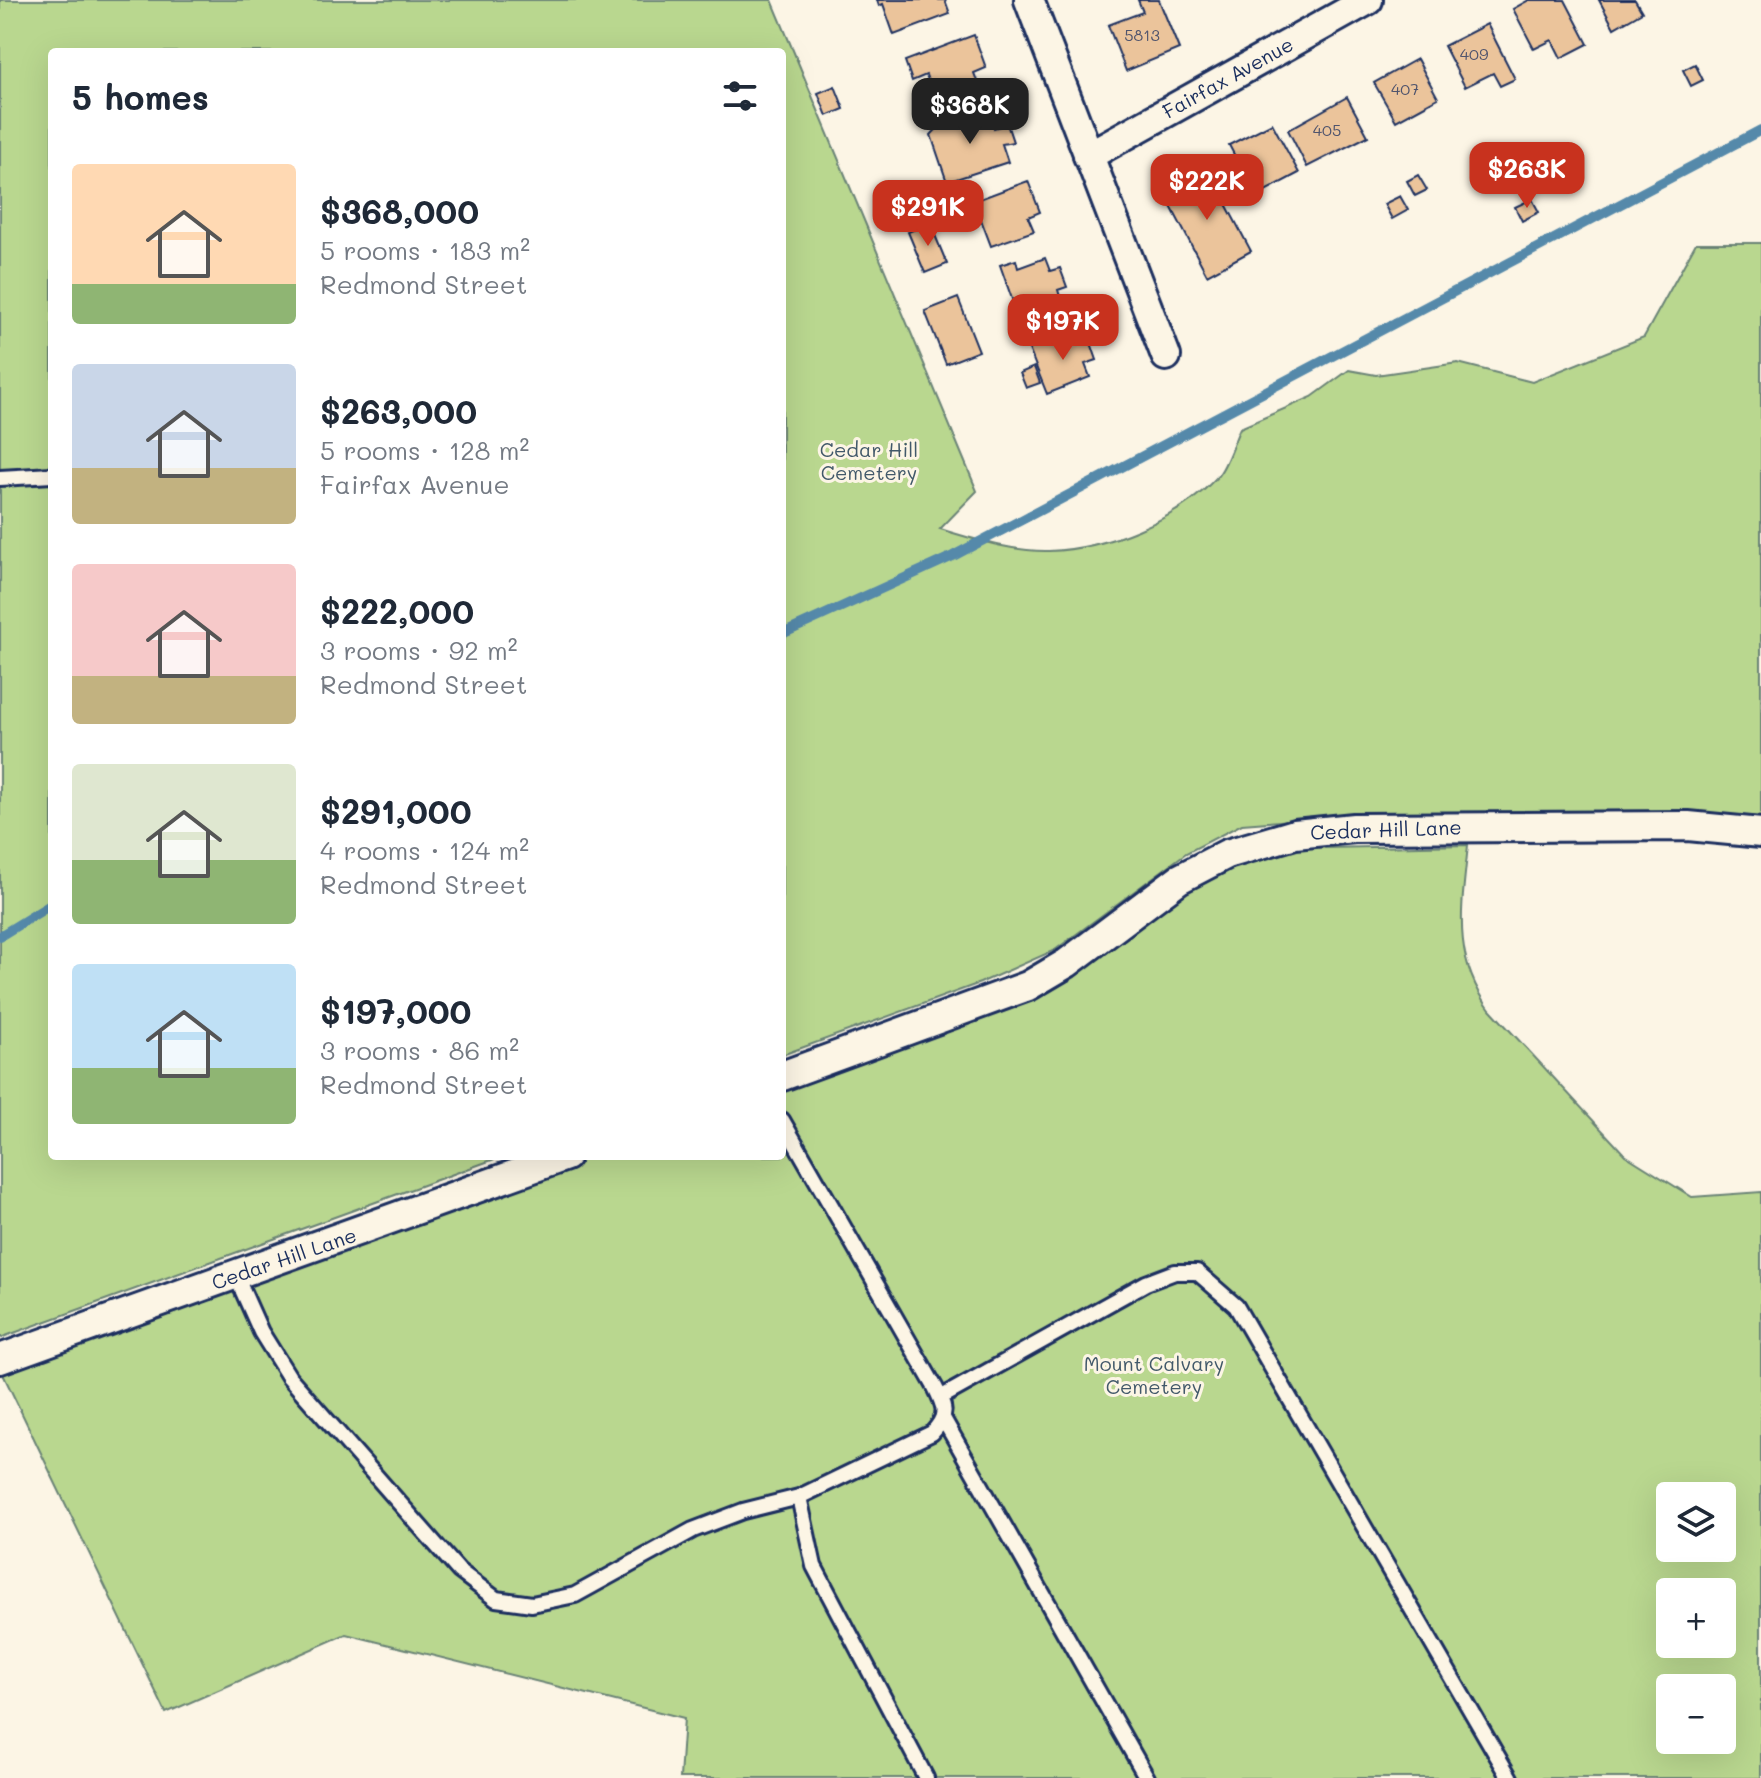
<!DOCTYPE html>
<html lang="en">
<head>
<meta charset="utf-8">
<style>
	:root { --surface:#fff; --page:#f2f2f3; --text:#1f2937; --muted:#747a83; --accent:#c8321e }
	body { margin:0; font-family:Mali,sans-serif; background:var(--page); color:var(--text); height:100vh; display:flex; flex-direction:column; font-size:30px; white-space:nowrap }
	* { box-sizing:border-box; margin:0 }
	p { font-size:26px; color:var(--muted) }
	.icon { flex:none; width:44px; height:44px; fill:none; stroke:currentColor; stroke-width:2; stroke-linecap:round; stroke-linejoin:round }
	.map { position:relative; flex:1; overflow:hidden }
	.drawer { position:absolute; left:48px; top:48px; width:738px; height:1112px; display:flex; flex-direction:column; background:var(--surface); border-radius:8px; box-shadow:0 8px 32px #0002 }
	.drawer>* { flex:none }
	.controls { position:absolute; left:1656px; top:1482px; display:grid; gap:16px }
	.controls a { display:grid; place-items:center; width:80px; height:80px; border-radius:8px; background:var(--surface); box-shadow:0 8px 32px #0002; font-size:40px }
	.price { position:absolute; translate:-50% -68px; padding:0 18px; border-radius:16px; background:var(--accent); color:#fff; font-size:26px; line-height:52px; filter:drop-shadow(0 2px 4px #0008) }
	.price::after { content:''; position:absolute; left:50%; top:48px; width:24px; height:18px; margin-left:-12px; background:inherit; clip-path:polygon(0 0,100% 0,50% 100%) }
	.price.active { background:#222; color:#fff }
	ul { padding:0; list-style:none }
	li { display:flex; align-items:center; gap:24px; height:200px; padding:0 24px }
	li span { display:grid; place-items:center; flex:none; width:224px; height:160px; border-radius:8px; color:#555 }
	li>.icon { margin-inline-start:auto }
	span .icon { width:96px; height:96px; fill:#fffc; stroke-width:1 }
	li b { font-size:34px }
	h2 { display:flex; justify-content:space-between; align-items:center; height:96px; padding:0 24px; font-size:34px }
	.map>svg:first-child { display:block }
</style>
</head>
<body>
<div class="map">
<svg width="1761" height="1778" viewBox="0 0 1761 1778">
	<rect width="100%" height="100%" fill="#fcf5e5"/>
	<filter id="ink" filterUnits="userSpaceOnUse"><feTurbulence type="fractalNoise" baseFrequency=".0125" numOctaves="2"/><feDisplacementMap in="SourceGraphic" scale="16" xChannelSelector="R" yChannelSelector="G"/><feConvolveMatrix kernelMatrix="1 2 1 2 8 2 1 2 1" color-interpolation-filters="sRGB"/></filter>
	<g filter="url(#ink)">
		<path fill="#b9d78f" stroke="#6a8376" stroke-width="2" fill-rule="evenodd" d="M0,0h772l205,491 -37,38c34,10 73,23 109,22 56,-2 129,-31 167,-73 11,-12 17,-35 24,-50l72,-31 37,-27 27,5 82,-12 74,19 112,-45 52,-94h65v581l-418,-8 -101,8 -56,29 -131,97 -75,33 -198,72v-1003h-730v1104h451l-503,182z
			M1323,844l2,4 143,-3c-6,62 -17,111 22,164l135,146 67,42 69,-5v586h-1081l4,-60 -338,-84 -180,79 -164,-341 584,-216h196v-72l236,-88 146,-97 102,-50zM1670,1496h52v52h-52zM1670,1592h52v52h-52zM1670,1688h52v52h-52z"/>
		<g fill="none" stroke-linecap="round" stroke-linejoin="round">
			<path stroke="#5589aa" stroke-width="10" d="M782,634l171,-78 808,-426
				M0,936l52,-32"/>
		</g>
		<path fill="#ebc49b" stroke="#1b2f5e" stroke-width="2" d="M877,0h68l5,14 -56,21 -11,-31 -4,2z
			M1138,0h21l20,49 -53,22 -18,-46 35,-13z
			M1529,0h36l23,44 -27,14 -9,-18 -18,9 -21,-40z
			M1599,0h36l7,12 -28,16z
			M1487,24l28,55 -15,7 -7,-13 -28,14 -21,-41z
			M974,35l12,33 -12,5 5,13 -43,16 -10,-27 -14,6 -7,-20z
			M1417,59l21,39 -42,23 -22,-38z
			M1695,64l8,16 -12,6 -8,-16z
			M835,86l9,23 -17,7 -9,-23z
			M1347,97l21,39 -61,31 -19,-37z
			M990,115l4,13 13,-4 6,18 -11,2 6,18 -61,20 -16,-47 13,-14 17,-5 2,7z
			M1272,123l27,50 -49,26 -5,-9 6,-3 -22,-42z
			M1208,170l43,81 -44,24 -43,-82z
			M1418,175l9,15 -12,6 -8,-15z
			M1028,181l12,31 -12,5 6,14 -43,15 -17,-45z
			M1400,196l8,14 -16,9 -8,-15z
			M1532,199l7,13 -17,9 -7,-14z
			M930,223l17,41 -22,9 -17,-41z
			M1045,258l5,13 10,-3 7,19 -9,3 4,13 -43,16 -19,-54 16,-5 2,8z
			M958,298l21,53 -33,13 -21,-53z
			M1073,331l5,14 12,-5 7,20 -12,4 5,13 -43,17 -18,-45z
			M1034,367l6,16 -14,5 -6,-15z"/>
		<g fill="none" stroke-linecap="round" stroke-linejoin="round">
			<defs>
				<path id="service" d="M0,478l52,-3
					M236,1276l25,56 28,45 170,194 37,28 36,5 43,-9 118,-65 50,-19 56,-14 133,-64c17,-18 13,-26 3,-46l-153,-267
					M940,1398l206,-115 29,-11h22l39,34 274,472
					M944,1420l203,358
					M799,1497l15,69 112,212"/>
				<path id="minor" d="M1029,0l137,356
					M1088,156l280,-156
					M782,1076l246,-90 39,-23 112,-84 48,-25 68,-20 59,-6 334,-2 73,7
					M0,1359l566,-203"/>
			</defs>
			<use href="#service" stroke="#1b2f5e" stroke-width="20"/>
			<use href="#minor" stroke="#1b2f5e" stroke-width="34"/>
			<use href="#service" stroke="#fcf5e5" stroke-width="14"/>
			<use href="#minor" stroke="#fcf5e5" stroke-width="28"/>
		</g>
	</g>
	<g text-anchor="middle" stroke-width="6" stroke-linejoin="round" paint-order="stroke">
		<g font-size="16" fill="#4f546d">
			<text x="1142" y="41">5813</text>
			<text x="1474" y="60">409</text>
			<text x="1405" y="95">407</text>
			<text x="1327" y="136">405</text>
		</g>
		<g font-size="20" fill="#1b2f5e" stroke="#fcf5e5">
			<text transform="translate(1228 78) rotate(-29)" y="7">Fairfax Avenue</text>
			<text transform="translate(1386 830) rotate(-2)" y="7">Cedar Hill Lane</text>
			<text transform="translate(284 1259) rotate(-19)" y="7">Cedar Hill Lane</text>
		</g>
		<g font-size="20" fill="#42596a" stroke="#fcf5e5">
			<text x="869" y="457">Cedar Hill<tspan x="869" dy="23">Cemetery</tspan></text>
			<text x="1154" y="1371">Mount Calvary<tspan x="1154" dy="23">Cemetery</tspan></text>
		</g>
	</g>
</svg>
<div class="controls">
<a><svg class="icon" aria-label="layers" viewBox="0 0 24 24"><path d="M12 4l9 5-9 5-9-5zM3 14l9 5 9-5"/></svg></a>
<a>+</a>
<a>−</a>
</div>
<b class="price active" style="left:970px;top:146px">$368K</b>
<b class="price" style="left:1527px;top:210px">$263K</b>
<b class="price" style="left:1207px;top:222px">$222K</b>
<b class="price" style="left:928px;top:248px">$291K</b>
<b class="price" style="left:1063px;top:362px">$197K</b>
<section class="drawer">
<h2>5 homes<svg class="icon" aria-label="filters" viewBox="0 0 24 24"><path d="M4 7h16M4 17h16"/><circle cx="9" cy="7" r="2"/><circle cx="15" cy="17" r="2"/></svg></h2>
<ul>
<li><span style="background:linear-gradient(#ffd9b3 75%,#8fb573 0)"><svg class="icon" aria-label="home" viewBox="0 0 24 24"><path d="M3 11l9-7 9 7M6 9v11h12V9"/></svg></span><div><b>$368,000</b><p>5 rooms · 183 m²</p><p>Redmond Street</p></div></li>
<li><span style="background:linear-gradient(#c9d6e8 65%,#c2b280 0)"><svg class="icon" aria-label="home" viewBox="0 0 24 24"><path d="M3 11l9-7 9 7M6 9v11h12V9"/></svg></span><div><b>$263,000</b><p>5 rooms · 128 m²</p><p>Fairfax Avenue</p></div></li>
<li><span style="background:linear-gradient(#f6c9c9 70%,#c2b280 0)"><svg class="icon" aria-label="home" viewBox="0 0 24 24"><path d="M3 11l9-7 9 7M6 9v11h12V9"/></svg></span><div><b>$222,000</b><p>3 rooms · 92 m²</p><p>Redmond Street</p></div></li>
<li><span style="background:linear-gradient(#dfe7d0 60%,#8fb573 0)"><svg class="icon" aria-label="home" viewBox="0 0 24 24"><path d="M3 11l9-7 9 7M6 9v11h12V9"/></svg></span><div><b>$291,000</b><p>4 rooms · 124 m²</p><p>Redmond Street</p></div></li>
<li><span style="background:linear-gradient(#bfe0f5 65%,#8fb573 0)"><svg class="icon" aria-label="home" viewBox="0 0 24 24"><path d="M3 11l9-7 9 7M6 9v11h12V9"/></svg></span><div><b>$197,000</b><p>3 rooms · 86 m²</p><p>Redmond Street</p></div></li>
</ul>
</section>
</div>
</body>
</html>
